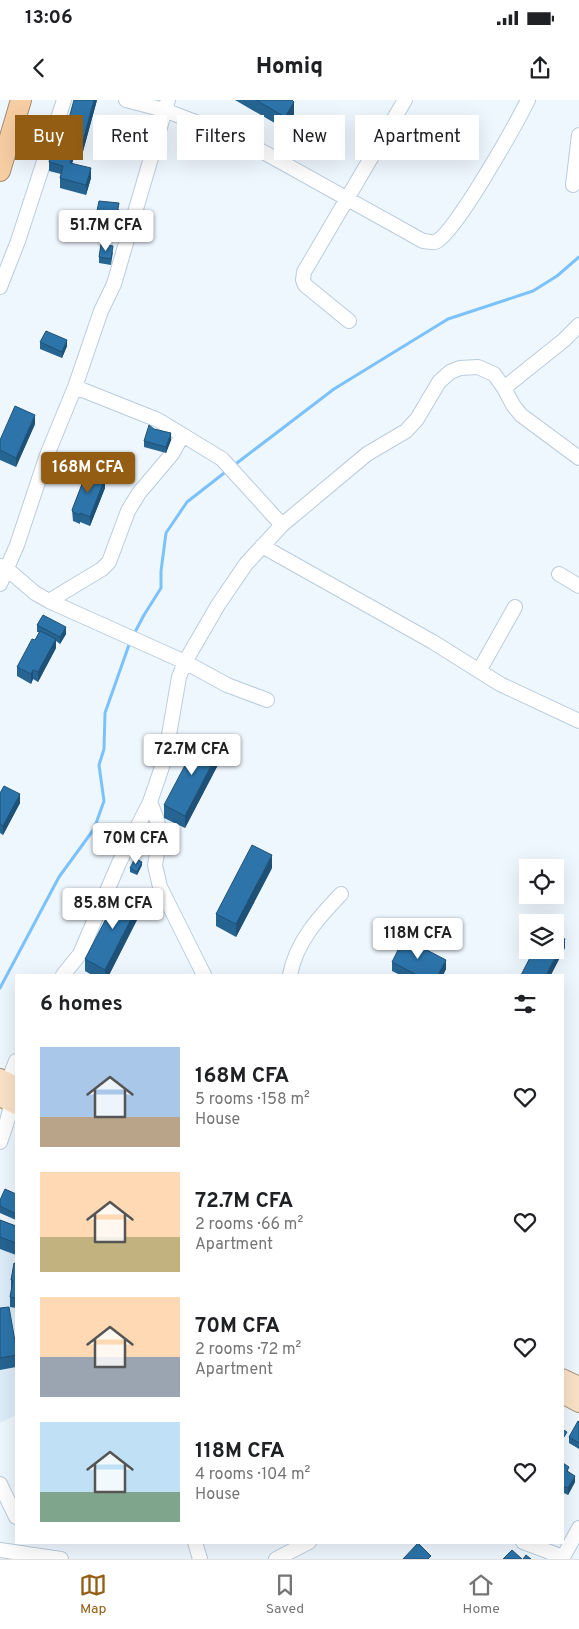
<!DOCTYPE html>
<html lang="en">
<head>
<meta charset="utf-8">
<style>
	:root { --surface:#fff; --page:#f2f2f2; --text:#202124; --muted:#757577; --line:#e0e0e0; --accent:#935d13 }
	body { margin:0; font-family:Overpass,sans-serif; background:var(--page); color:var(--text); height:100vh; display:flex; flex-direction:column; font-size:19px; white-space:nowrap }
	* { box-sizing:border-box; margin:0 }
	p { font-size:16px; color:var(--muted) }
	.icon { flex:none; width:28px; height:28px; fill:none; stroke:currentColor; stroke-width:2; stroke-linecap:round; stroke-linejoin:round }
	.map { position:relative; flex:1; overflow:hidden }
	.details { position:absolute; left:15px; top:874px; width:549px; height:570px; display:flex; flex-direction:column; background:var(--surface); border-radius:0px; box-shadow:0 5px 20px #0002 }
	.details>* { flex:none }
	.hud { position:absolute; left:15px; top:15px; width:550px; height:45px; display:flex; gap:10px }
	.tools { position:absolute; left:519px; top:759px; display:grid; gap:10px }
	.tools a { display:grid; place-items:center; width:45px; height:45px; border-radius:0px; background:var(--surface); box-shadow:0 5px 20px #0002; font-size:25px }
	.price { position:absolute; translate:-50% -42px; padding:0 11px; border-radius:5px; background:#fff; color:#222; font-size:16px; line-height:32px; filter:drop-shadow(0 1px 2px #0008) }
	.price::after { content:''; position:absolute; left:50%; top:30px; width:15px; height:11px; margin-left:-8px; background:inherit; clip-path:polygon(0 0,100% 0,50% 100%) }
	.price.current { background:var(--accent); color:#fff }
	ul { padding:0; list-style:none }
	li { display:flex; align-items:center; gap:15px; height:125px; padding:0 25px }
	li span { display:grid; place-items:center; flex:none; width:140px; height:100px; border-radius:0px; color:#555 }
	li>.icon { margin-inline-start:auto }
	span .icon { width:60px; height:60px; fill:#fffc; stroke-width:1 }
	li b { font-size:21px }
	h2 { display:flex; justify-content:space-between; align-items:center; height:60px; padding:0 25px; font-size:21px }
	.chip { padding:0 18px; border-radius:0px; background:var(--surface); box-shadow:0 5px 20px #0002; font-size:18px; line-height:45px }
	.chip.current { background:var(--accent); color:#fff }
	.status { display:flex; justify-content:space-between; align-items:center; height:35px; padding:0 25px; background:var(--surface); direction:ltr }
	.status svg { height:14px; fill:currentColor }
	header { display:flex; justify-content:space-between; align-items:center; height:65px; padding:0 25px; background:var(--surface); font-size:22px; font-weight:800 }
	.tab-bar { display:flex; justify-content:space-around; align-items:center; height:70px; border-top:1px solid var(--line); background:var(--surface); font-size:14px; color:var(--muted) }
	.tab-bar a { display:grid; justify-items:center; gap:2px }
	.tab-bar .current { color:var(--accent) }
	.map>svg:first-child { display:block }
</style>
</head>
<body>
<div class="status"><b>13:06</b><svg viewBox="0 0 49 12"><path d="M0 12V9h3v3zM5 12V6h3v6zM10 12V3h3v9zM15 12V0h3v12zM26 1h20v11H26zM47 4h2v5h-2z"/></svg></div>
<header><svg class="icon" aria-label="back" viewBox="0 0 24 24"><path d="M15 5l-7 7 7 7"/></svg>Homiq<svg class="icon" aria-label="share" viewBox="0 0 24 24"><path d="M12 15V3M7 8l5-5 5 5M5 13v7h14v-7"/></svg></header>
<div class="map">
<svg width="579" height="1459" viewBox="0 0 579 1459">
	<rect width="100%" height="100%" fill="#eff7fe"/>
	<path fill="#dcecf8" d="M0,1132l16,6v177l-16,8z"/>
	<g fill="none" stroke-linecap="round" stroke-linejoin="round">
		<path stroke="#7bc2fd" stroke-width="3" d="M233,366l101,-77 114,-70 85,-28 24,-15 22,-19
			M134,534l10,-19 17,-27v-17l5,-38 21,-31 41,-32
			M0,888l59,-111 35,-48 10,-28 -5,-36 5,-16 1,-36 25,-71"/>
		<defs>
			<path id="minor" d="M126,0l38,10 76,29 183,102c4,0 9,2 12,1 19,-6 82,-120 93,-142
				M573,85l6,-50
				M0,187l18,-46 46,-141
				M349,221l-44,-36 -2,-5 1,-8 101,-172
				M75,287l83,33 64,39 60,66
				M504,288l60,-48 15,-15
				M262,446l171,96 67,42 79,37
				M1,466l6,3 28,24 14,8 136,61 42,23 40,15
				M559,474l20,12
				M0,484l17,-39 30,-90 28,-68 26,-76 13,-27 54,-184
				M49,501l53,-32 7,-7 19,-51 11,-18 33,-39 10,-18
				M479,571l36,-64
				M150,702l7,18 3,16 -5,29 5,22 44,88
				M63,875l17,-21 39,-91 31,-61 15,-44 14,-81 6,-15 33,-57 28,-41 36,-39 85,-71 39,-23 11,-12 22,-37 11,-10 10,-4 18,-1 16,7 10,14 9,17 8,10 58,43
				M290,875c6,-33 29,-58 51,-81
				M0,1042c7,-19 15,-40 8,-60l8,-21
				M0,1384l16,33
				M195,1442l5,17
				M523,1442l40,15
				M0,1450l61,9
				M276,1459l33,-17
				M562,1459l17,-31"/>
			<path id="major" d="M0,978l16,8
				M0,997l16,8
				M562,1278l17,8
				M562,1294l17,9"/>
			<path id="highway" d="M0,71l21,-71"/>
		</defs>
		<use href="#minor" stroke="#b9ccdd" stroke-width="16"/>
		<use href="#major" stroke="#a58c72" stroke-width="20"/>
		<use href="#highway" stroke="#a58c72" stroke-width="22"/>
		<use href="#minor" stroke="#fff" stroke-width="14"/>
		<use href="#major" stroke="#fae2c8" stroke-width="18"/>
		<use href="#highway" stroke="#f7cea3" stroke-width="20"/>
	</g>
	<path fill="#266492" d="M97,0l-15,55 -7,-2 -3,10 19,15 -5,17 -26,-7v-10l1,-4 -12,-3v-9l14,-22z
		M235,0h57l2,14 -9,15z
		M119,109l-2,11 -20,-2v-7z
		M113,152l-2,13 -12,-2v-6z
		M40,242l27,4 -5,12 -22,-9z
		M35,324l-19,43 -16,-7v-20z
		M154,329l17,11 -5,13 -22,-6v-6z
		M71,367l23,4 -1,2 12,15 -15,38 -10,-4v2l-7,-3 -1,-11 12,-31 -13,-5z
		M37,525l29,9 -6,10 -4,-3v7l-18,34 -5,-3 -2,5 -14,-8v-9l18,-27 4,-8h-2z
		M221,659l-36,69 -21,-10v-13z
		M0,693l20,10 -17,32 -3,-2z
		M142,765l-5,10 -7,-3v-4z
		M272,768l-36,69 -20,-11v-12z
		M141,812l-32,63h-17l-7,-4v-12z
		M392,862l54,7 -3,6h-43l-8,-4z
		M16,1094v26l-16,-7v-13z
		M0,1120l16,6v29l-16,-6z
		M16,1164v44l-6,-1v-10l2,-8h-1v-9z
		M0,1208l16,39v20l-16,3z
		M579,1322v27l-10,-6v-6z
		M563,1363l12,19 -7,13 -6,-3z"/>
	<path fill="#1f5177" d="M94,0h3l-15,55v-10z
		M294,2v12l-9,15v-12z
		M75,44v9l-5,19v-9z
		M91,68v10l-5,17v-10z
		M67,240v6l-5,12v-6z
		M35,315v9l-19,43v-9z
		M171,333v7l-5,13v-6z
		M94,364v7l-4,10v-6z
		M105,378v10l-15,38v-9z
		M66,527v7l-6,10v-7z
		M56,539v9l-18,34v-10z
		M33,570v9l-2,5v-10z
		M221,647v12l-36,69v-12z
		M20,694v9l-17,32v-9z
		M272,755v13l-36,69v-13z
		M142,762v3l-5,10v-3z
		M141,800v12l-32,63h-4v-5z
		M565,839v9l-14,27h-5z
		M446,860v9l-3,6h-5z
		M575,1376v6l-7,13v-7z"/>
	<path fill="#2c74aa" stroke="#1f5177" d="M74,0h20l-12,45 -7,-1 -5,19 21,5 -5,17 -26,-7 3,-12 -14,-4 6,-24 8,2z
		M256,0h36l2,2 -9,15z
		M99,101l20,2 -2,11 -20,-3z
		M101,144l12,2 -2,13 -12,-2z
		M46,231l21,9 -5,12 -22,-10z
		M15,306l20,9 -19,43 -16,-8v-10z
		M149,325l5,4 17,4 -5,14 -22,-6z
		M76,356l18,8 -3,9 -4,-2 -1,3 -15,-7z
		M87,371l18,7 -15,39 -10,-4v2l-7,-3 -1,-2z
		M43,515l23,12 -6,10 -23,-12z
		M40,531l16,8 -18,33 -5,-2 -2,4 -14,-7 15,-28 3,1z
		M200,637l21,10 -36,69 -21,-11z
		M4,686l16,8 -17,32 -3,-2v-31z
		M252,745l20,10 -36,69 -20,-10z
		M135,758l7,4 -5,10 -7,-4z
		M121,790l20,10 -36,70 -20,-11z
		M555,834l10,5 -19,36h-25l13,-25h21z
		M404,838l42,22 -8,15h-21l-25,-13z
		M5,1089l11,5v20l-16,-8v-6z
		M0,1120l16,6v17l-16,-6z
		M14,1163l2,1v34l-6,-1 3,-17h-2z
		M9,1207l7,40v8l-16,3v-50z
		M578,1321l1,1v21l-10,-6z
		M562,1329l5,3 -3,5 -2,-1z
		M563,1363l6,4 -2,4 8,5 -7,12 -6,-2z
		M418,1443l13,13 -3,3h-25z
		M512,1450l10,9h-19z
		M526,1455l5,4h-8z"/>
</svg>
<div class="tools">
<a><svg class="icon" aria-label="locate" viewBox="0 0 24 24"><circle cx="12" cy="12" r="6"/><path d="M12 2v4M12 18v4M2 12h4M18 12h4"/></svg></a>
<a><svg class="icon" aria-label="layers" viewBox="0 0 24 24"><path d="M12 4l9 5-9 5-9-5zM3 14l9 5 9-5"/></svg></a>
</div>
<b class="price" style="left:106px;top:152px">51.7M CFA</b>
<b class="price current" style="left:88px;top:394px">168M CFA</b>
<b class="price" style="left:192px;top:676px">72.7M CFA</b>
<b class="price" style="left:136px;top:765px">70M CFA</b>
<b class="price" style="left:113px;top:830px">85.8M CFA</b>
<b class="price" style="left:418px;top:860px">118M CFA</b>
<div class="hud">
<a class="chip current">Buy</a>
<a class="chip">Rent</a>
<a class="chip">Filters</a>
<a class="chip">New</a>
<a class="chip">Apartment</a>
</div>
<section class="details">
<h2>6 homes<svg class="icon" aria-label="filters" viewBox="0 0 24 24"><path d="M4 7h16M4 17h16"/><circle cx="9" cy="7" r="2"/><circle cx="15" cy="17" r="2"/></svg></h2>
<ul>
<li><span style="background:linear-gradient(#a9c7e8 70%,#b9a48a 0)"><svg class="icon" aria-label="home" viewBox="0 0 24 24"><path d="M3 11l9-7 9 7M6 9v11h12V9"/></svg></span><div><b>168M CFA</b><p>5 rooms · 158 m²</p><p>House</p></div><svg class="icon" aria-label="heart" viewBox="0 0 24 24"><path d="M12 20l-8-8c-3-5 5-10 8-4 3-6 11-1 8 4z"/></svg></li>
<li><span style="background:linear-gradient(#ffd9b3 65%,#c2b280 0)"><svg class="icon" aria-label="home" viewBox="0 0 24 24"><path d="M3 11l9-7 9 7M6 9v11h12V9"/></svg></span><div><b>72.7M CFA</b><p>2 rooms · 66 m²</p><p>Apartment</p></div><svg class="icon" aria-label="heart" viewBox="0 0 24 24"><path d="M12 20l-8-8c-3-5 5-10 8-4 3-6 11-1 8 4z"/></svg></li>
<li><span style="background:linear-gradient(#ffd9b3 60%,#9aa5b1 0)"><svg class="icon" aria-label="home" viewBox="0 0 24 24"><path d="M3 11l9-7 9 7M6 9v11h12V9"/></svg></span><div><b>70M CFA</b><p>2 rooms · 72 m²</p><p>Apartment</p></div><svg class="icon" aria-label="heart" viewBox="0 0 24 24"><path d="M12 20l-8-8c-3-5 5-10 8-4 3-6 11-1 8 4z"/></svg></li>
<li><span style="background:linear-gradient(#bfe0f5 70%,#7fa58c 0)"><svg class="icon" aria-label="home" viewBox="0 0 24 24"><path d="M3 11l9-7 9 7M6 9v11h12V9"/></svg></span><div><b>118M CFA</b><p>4 rooms · 104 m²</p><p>House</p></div><svg class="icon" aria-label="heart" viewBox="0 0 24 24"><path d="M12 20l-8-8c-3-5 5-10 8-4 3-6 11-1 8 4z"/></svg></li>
</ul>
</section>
</div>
<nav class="tab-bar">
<a class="current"><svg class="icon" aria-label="map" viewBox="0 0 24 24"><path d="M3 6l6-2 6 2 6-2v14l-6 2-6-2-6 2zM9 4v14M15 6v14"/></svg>Map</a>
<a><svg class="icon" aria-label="saved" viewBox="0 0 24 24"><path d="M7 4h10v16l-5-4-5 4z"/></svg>Saved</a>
<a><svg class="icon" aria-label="home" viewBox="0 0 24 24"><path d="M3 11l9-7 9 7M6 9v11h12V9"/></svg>Home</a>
</nav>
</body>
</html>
